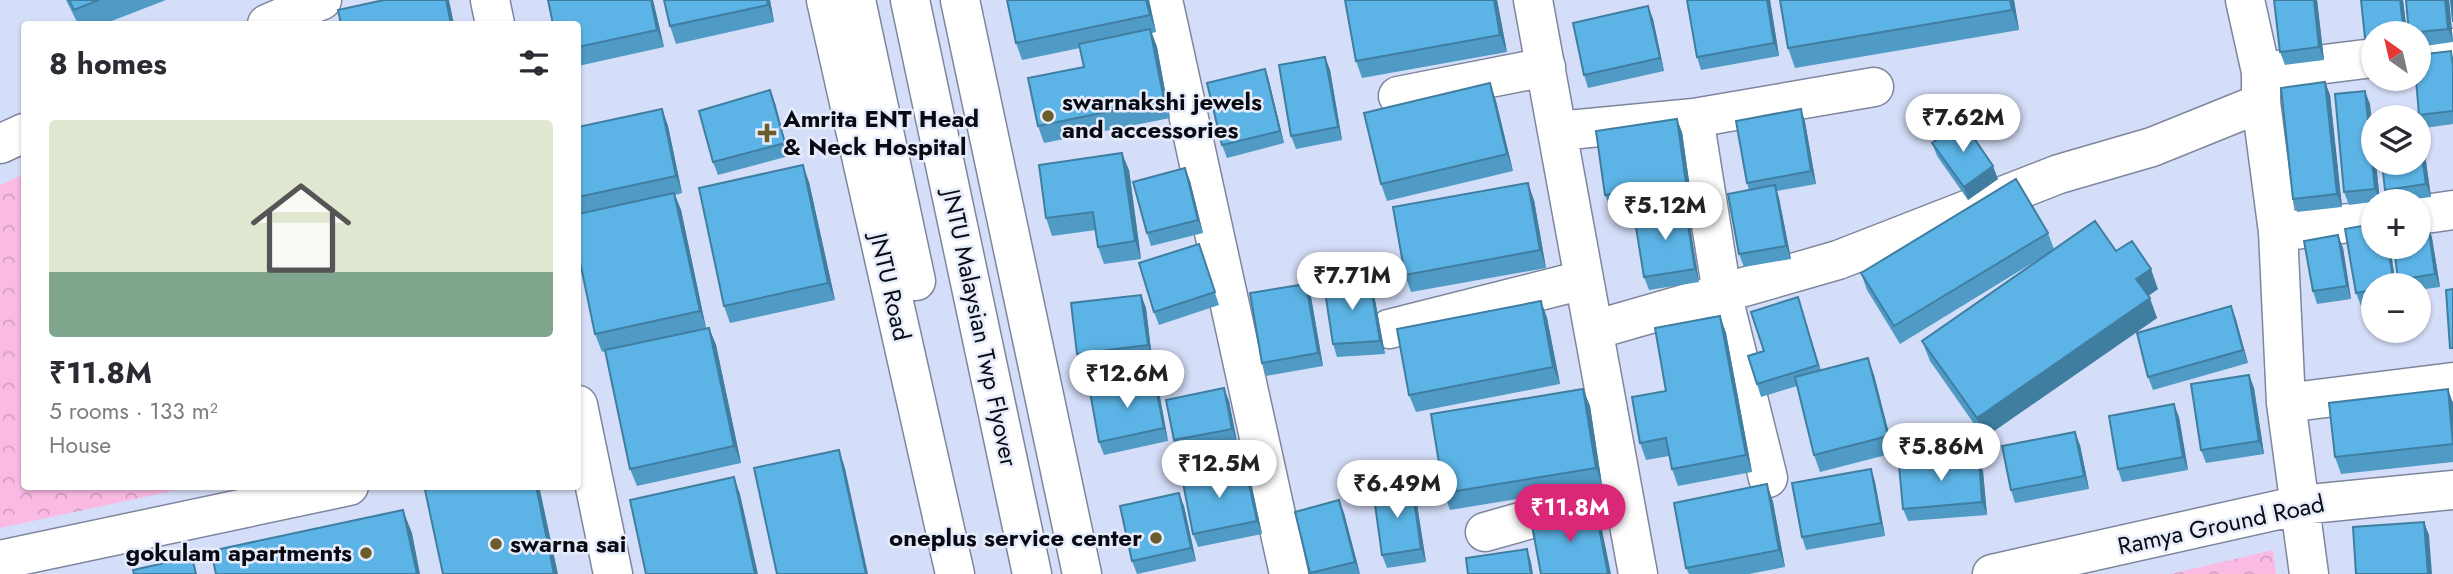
<!DOCTYPE html>
<html lang="en">
<head>
<meta charset="utf-8">
<style>
	:root { --surface:#fff; --page:#f2f2f3; --text:#2b2b33; --muted:#7c7c81; --line:#e1e1e2; --accent:#db2777 }
	body { margin:0; font-family:Jost,sans-serif; background:var(--page); color:var(--text); height:100vh; display:flex; flex-direction:column; font-size:26px; white-space:nowrap }
	* { box-sizing:border-box; margin:0 }
	p { font-size:23px; color:var(--muted) }
	.icon { flex:none; width:38px; height:38px; fill:none; stroke:currentColor; stroke-width:2; stroke-linecap:round; stroke-linejoin:round }
	.map { position:relative; flex:1; overflow:hidden }
	.drawer { position:absolute; left:21px; top:21px; width:560px; height:469px; display:flex; flex-direction:column; background:var(--surface); border-radius:7px; box-shadow:0 2px 5px #0004 }
	.drawer>* { flex:none }
	.needle { width:46px; rotate:326deg }
	.tools { position:absolute; left:2361px; top:21px; display:grid; gap:14px }
	.tools a { display:grid; place-items:center; width:70px; height:70px; border-radius:50%; background:var(--surface); box-shadow:0 2px 5px #0004; font-size:35px }
	.price { position:absolute; translate:-50% -60px; padding:0 16px; border-radius:24px; background:#fff; color:#222; font-size:23px; line-height:46px; filter:drop-shadow(0 2px 4px #0008) }
	.price::after { content:''; position:absolute; left:50%; top:42px; width:21px; height:16px; margin-left:-10px; background:inherit; clip-path:polygon(0 0,100% 0,50% 100%) }
	.price.selected { background:var(--accent); color:#fff }
	ul { padding:0; list-style:none }
	li { display:grid; align-content:center; gap:14px; height:371px; padding:0 28px }
	li+li { border-top:2px solid var(--line) }
	li span { display:grid; place-items:center; height:217px; border-radius:7px; color:#555 }
	li>.icon { margin-inline-start:auto }
	span .icon { width:126px; height:126px; fill:#fffc; stroke-width:1 }
	li b { font-size:30px }
	h2 { display:flex; justify-content:space-between; align-items:center; height:84px; padding:0 28px; font-size:30px }
	.map>svg:first-child { display:block }
</style>
</head>
<body>
<div class="map">
<svg width="2453" height="574" viewBox="0 0 2453 574">
	<defs>
		<pattern id="park-crowns" width="20" height="18" patternUnits="userSpaceOnUse" patternTransform="scale(1.75)"><rect width="20" height="18" fill="#fabae4"/><path d="M2 6a3 3 0 1 1 6 0M12 15a3 3 0 1 1 6 0" fill="none" stroke="#d59fc3"/></pattern>
	</defs>
	<rect width="100%" height="100%" fill="#d5def8"/>
	<path fill="url(#park-crowns)" d="M24,174v312l167,1 -191,41v-343z
		M2273,550l3,24h-105z"/>
	<g fill="none" stroke-linecap="round" stroke-linejoin="round">
		<defs>
			<path id="minor" d="M490,0l5,24
				M1163,0l126,574
				M1533,0l105,574
				M2245,0l16,72v31l17,129 8,171 23,171
				M267,24l55,-24
				M2418,52l35,-4
				M2261,72l112,-14
				M1398,96l148,-29
				M1694,118l180,-31
				M1558,131l136,-13 28,175 46,185
				M0,144l24,-11
				M2418,215l35,-5
				M2278,232l95,-12
				M1389,329l194,-49
				M1594,330l244,-70 221,-86 93,-27 109,-44
				M2286,403l167,-21
				M578,405l35,169
				M1485,532l138,-39
				M0,560l349,-74
				M1992,574l308,-69 153,-15"/>
			<path id="major" d="M826,0l129,574
				M856,0l60,281
				M910,0l122,574
				M960,0l122,574"/>
		</defs>
		<use href="#minor" stroke="#7e869d" stroke-width="41"/>
		<use href="#major" stroke="#7e869d" stroke-width="41"/>
		<use href="#minor" stroke="#fff" stroke-width="38"/>
		<use href="#major" stroke="#fff" stroke-width="38"/>
	</g>
	<path fill="#4f9bc6" d="M66,0h100l-62,24h-26z
		M548,0h105l11,47 -86,19v-42z
		M770,0l4,22 -98,22 -6,-18z
		M1007,0h142l7,32 -4,1 5,14 13,71 -126,25 -6,-17 46,-59 -4,-19 -58,12 -6,-17z
		M1497,0l10,52 -145,26 -6,-17z
		M1687,0h83l9,56 -78,14 -4,-13z
		M1780,0h234l5,30 -224,38 -7,-20z
		M2274,0h43l7,60 -39,5 -5,-13z
		M2361,0h42l4,33h-34v17l-4,1 -4,-13z
		M2406,0h43l4,42 -35,5v-14z
		M1648,6l5,13 11,52 -76,17 -4,-13z
		M2453,56v68l-29,4 -5,-13z
		M1325,57l5,13 12,70 -46,9 -5,-13z
		M1265,69l4,12 15,62 -57,15 -5,-13z
		M2325,82l5,13 12,112 -45,5 -4,-13z
		M1490,83l6,18 17,70 -126,30 -6,-17z
		M775,103l14,53 -71,19 -5,-13z
		M2370,104l3,59h3l4,38 -31,4 -5,-13z
		M662,109l6,17 14,67 -7,2 6,15 25,118h3l7,17 25,118 -104,23 -7,-17 -25,-118 -3,1 -7,-18 -17,-82v-125z
		M1801,109l4,13 11,62 -39,7 2,7 12,61 -47,8 -5,-13 10,-64 -2,-7z
		M1682,132l9,63 -81,12 -5,-12z
		M2423,140l8,57 -32,4h-9l-5,-11z
		M1932,143l66,36 -30,21 -31,-44z
		M1185,168l5,13 13,52 -52,13 -4,-13z
		M1129,170l12,89 -37,5 -6,-17 -2,-17 -44,6 -6,-18z
		M809,182l26,118 -105,23 -6,-17z
		M1534,200l12,68 -135,24 -6,-17z
		M1689,219l10,63 -50,8 -5,-13z
		M2428,225l4,13 8,49 -22,3v-5h-18l-2,-5z
		M2048,233l6,16 62,2 42,38 -10,7 9,22 -173,120 -54,-77 -8,-20 117,-82 -139,85 -33,-54 -6,-17z
		M2338,235l5,13 8,51 -34,5 -4,-13z
		M1199,244l20,61 -60,20 -5,-13z
		M2390,247l6,38h-23v19l-12,2 -5,-13z
		M1373,289l12,65 -48,3 -4,-13z
		M1141,295l5,13 6,50 -70,9 -5,-13z
		M1311,297l12,69 -57,10 -4,-13z
		M1798,297l23,73 47,-12 6,17 20,78 -74,19 -6,-17 -17,-69 -36,11 -4,-13 7,-33z
		M1541,301l6,17 13,66 -144,28 -7,-17z
		M2231,306l17,57 -95,27 -5,-13z
		M1720,316l6,17 26,139 -74,14 -6,-17 -3,-13 -23,4 -6,-17 26,-52z
		M2249,375l5,13 10,66 -58,9 -5,-13z
		M1224,388l5,13 8,41 -58,11 -5,-13z
		M1583,389l7,17 12,79 -152,25 -6,-17z
		M1159,392l9,49 -64,14 -5,-13z
		M2453,403v59l-112,12 -6,-17z
		M2179,417l9,53 -66,12 -4,-13z
		M2080,445l9,44 -74,14 -4,-13z
		M1245,465l5,13 12,56 -64,13 -5,-13z
		M1871,469l4,13 10,54 -79,14 -4,-13z
		M1983,471l4,44 -79,6 -5,-12z
		M1767,484l6,18 12,65 -36,7h-60l-3,-6z
		M1412,485l4,13 10,64 -39,6 -5,-13z
		M1339,500l5,13 16,61h-50l-15,-62z
		M1184,506l12,55 -59,13 -5,-13z"/>
	<path fill="#407ea1" d="M446,0h3l5,24h-3z
		M651,0h2l11,47 -7,-17z
		M767,0h3l4,22 -6,-17z
		M1146,0h3l7,32 -6,-17z
		M1494,0h3l10,52 -7,-17z
		M1767,0h3l9,56 -5,-13z
		M2010,0h4l5,30 -7,-20z
		M2314,0h3l7,60 -5,-13z
		M2400,0h3l4,33h-3z
		M2445,0h4l4,42 -5,-13z
		M1648,6l5,13 11,52 -4,-13z
		M1150,29l7,18 13,71 -6,-18z
		M1325,57l5,13 12,70 -4,-13z
		M1265,69l4,12 15,62 -4,-12z
		M2325,82l5,13 12,112 -5,-13z
		M1490,83l6,18 17,70 -6,-17z
		M770,90l5,13 14,53 -4,-13z
		M2365,91l5,13 3,29v30h3l4,38 -5,-12z
		M662,109l6,17 14,67 -6,-17z
		M1801,109l4,13 11,62 -5,-13z
		M1677,119l5,13 9,63 -5,-12z
		M2418,128l5,12 8,57 -5,-13z
		M1122,153l7,17 12,89 -6,-18z
		M803,165l6,17 26,118 -7,-17z
		M1993,166l5,13 -30,21 -4,-13z
		M1185,168l5,13 13,52 -5,-13z
		M1528,183l6,17 12,68 -6,-18z
		M1775,185l4,13 12,61 -5,-13z
		M674,193l7,17 25,118 -6,-17z
		M1685,206l4,13 10,63 -4,-13z
		M2428,225l4,13 8,49 -5,-13z
		M2338,235l5,13 8,51 -4,-13z
		M2388,247h2l6,38h-2z
		M2151,269l7,20 -14,10 -8,-20z
		M1369,276l4,13 12,65 -5,-13z
		M1306,284l5,13 12,69 -5,-13z
		M1141,295l5,13 6,50 -4,-13z
		M2150,298l7,20 -173,120 -7,-20z
		M1541,301l6,17 13,66 -7,-17z
		M2231,306l5,13 12,44 -5,-13z
		M1720,316l6,17 26,139 -6,-17z
		M709,328l7,17 25,118 -7,-17z
		M1868,358l6,17 20,78 -6,-17z
		M2249,375l5,13 10,66 -5,-13z
		M1154,379l5,13 9,49 -4,-13z
		M1224,388l5,13 8,41 -5,-13z
		M1583,389l7,17 12,79 -6,-17z
		M2448,389l5,14v31z
		M2174,404l5,13 9,53 -5,-13z
		M2075,432l5,13 9,44 -5,-13z
		M839,450l6,18 23,106h-2z
		M1979,458l4,13 4,44 -5,-13z
		M1245,465l5,13 12,56 -5,-13z
		M1871,469l4,13 10,54 -4,-13z
		M734,477l6,17 18,80h-3z
		M1767,484l6,18 12,65 -6,-17z
		M1412,485l4,13 10,64 -5,-13z
		M536,486h3l1,4 18,84h-4z
		M1179,493l5,13 12,55 -5,-13z
		M1339,500l5,13 16,61 -5,-12z
		M1595,507l5,13 11,54h-3z
		M403,510l9,23 8,41h-3z
		M2424,522l5,13 3,39h-4z
		M1527,549l4,13 2,12h-2z"/>
	<path fill="#5cb4e6" stroke="#407ea1" stroke-width="2" d="M69,0h30l-25,10z
		M384,0h62l5,24h-110l-3,-14z
		M548,0h103l6,30 -79,17v-23h-25z
		M664,0h103l1,5 -98,21z
		M1007,0h139l4,15 -134,28z
		M1345,0h149l6,35 -144,26z
		M1687,0h80l7,43 -77,14z
		M1780,0h230l2,10 -224,38z
		M2274,0h40l5,47 -39,5z
		M2361,0h39l4,33h-31v4l-8,1z
		M2406,0h39l3,29 -39,4z
		M2451,0h2v22z
		M1648,6l12,52 -76,17 -11,-52z
		M1150,29l14,71 -126,26 -10,-48 56,-11 -5,-23z
		M2451,51l2,16v44l-34,4 -3,-36h2v-24z
		M1325,57l13,70 -47,9 -12,-71z
		M1265,69l15,62 -58,14 -15,-62z
		M2325,82l12,112 -44,5 -12,-111z
		M1490,83l17,71 -126,30 -17,-71z
		M770,90l15,53 -72,19 -14,-51z
		M2365,91l10,98 -31,3 -9,-98z
		M662,109l14,67 -98,21v-70z
		M1801,109l10,62 -64,12 -11,-62z
		M1677,119l9,64 -81,12 -9,-64z
		M1963,122l30,44 -29,21 -32,-44z
		M2418,131l8,53 -41,6 -3,-27h36z
		M1122,153l13,88 -37,6 -5,-35 -47,6 -7,-53z
		M803,165l25,118 -104,23 -25,-118z
		M1185,168l13,52 -51,13 -14,-51z
		M2016,179l32,54 -154,93 -33,-53z
		M1528,183l12,67 -135,25 -12,-68z
		M1775,185l11,61 -47,8 -11,-60z
		M674,193l26,118 -105,23 -17,-82v-38z
		M1685,206l10,63 -51,8 -10,-62z
		M2095,221l21,30 16,-10 19,28 -15,10 14,19 -173,120 -55,-77z
		M2373,224v23h15l6,38h-21v5l-17,3 -11,-64z
		M2428,225l7,49 -37,6 -4,-33h24v-21z
		M2338,235l9,51 -34,5 -9,-50z
		M1199,244l16,48 -61,20 -15,-49z
		M1369,276l11,65 -47,3 -9,-59z
		M1306,284l12,69 -56,10 -12,-70z
		M2453,289v59h-3l-4,-58z
		M1141,295l7,50 -71,9 -6,-51z
		M1798,297l20,68 -61,19 -9,-28 16,-5 -13,-39z
		M1541,301l12,66 -144,28 -12,-66z
		M2231,306l12,44 -95,27 -11,-44z
		M1720,316l26,139 -74,14 -6,-31 -26,5 -8,-46 34,-6 -11,-63z
		M709,328l25,118 -104,23 -25,-119z
		M1868,358l20,78 -74,19 -19,-78z
		M2249,375l10,66 -58,9 -10,-66z
		M1154,379l10,49 -65,14 -9,-50z
		M1224,388l8,41 -58,11 -8,-40z
		M1583,389l13,79 -152,25 -13,-79z
		M2448,389l5,55 -118,13 -6,-54z
		M2174,404l9,53 -65,12 -9,-53z
		M2075,432l9,44 -73,14 -9,-44z
		M839,450l27,124h-89l-23,-106z
		M1979,458l3,44 -79,7 -4,-44z
		M1245,465l12,56 -64,13 -11,-56z
		M1871,469l10,54 -79,14 -10,-54z
		M734,477l21,97h-109l-16,-74z
		M1767,484l12,66 -93,18 -12,-65z
		M1412,485l9,64 -39,6 -9,-65z
		M442,486h94l18,88h-111l-18,-84z
		M1179,493l12,55 -59,13 -12,-55z
		M1339,500l16,62 -45,11 -15,-61z
		M1595,507l13,67h-67l-10,-54z
		M403,510l14,64h-201l-5,-23z
		M2424,522l4,52h-72l-3,-47z
		M1527,549l4,25h-63l-2,-16z
		M192,557l4,17h-62l-1,-4z"/>
	<g fill="#695e2b" stroke="#e6ecfb" stroke-width="2.5">
		<circle cx="1048" cy="116" r="7"/>
		<path d="M763.5 122.5h7v7h7v7h-7v7h-7v-7h-7v-7h7z"/>
		<circle cx="1156" cy="538" r="7"/>
		<circle cx="496" cy="544" r="7"/>
		<circle cx="366" cy="553" r="7"/>
	</g>
	<g text-anchor="middle" stroke-width="5" stroke-linejoin="round" paint-order="stroke">
		<g font-size="24" font-weight="bold" fill="#090b13" stroke="#e6ecfb" text-anchor="start">
			<text x="1062" y="110">swarnakshi jewels<tspan x="1062" dy="28">and accessories</tspan></text>
			<text x="783" y="127">Amrita ENT Head<tspan x="783" dy="28">&amp; Neck Hospital</tspan></text>
			<text x="1142" y="546" text-anchor="end">oneplus service center</text>
			<text x="510" y="552">swarna sai</text>
			<text x="352" y="561" text-anchor="end">gokulam apartments</text>
		</g>
		<g font-size="24" fill="#090b13" stroke="#e6ecfb">
			<text transform="translate(890 287) rotate(77)" y="8">JNTU Road</text>
			<text transform="translate(980 328) rotate(78)" y="8">JNTU Malaysian Twp Flyover</text>
			<text transform="translate(2221 525) rotate(-12)" y="8">Ramya Ground Road</text>
		</g>
	</g>
</svg>
<div class="tools">
<a><svg class="needle" viewBox="-14 -14 28 28"><path d="M0-13l5 13h-10z" fill="#e53935"/><path d="M0 13l5-13h-10z" fill="#7c7c81"/></svg></a>
<a><svg class="icon" aria-label="layers" viewBox="0 0 24 24"><path d="M12 4l9 5-9 5-9-5zM3 14l9 5 9-5"/></svg></a>
<a>+</a>
<a>−</a>
</div>
<b class="price" style="left:1963px;top:154px">₹7.62M</b>
<b class="price" style="left:1665px;top:242px">₹5.12M</b>
<b class="price" style="left:1352px;top:312px">₹7.71M</b>
<b class="price" style="left:1127px;top:410px">₹12.6M</b>
<b class="price" style="left:1941px;top:483px">₹5.86M</b>
<b class="price" style="left:1219px;top:500px">₹12.5M</b>
<b class="price" style="left:1397px;top:520px">₹6.49M</b>
<b class="price selected" style="left:1570px;top:544px">₹11.8M</b>
<section class="drawer">
<h2>8 homes<svg class="icon" aria-label="filters" viewBox="0 0 24 24"><path d="M4 7h16M4 17h16"/><circle cx="9" cy="7" r="2"/><circle cx="15" cy="17" r="2"/></svg></h2>
<ul>
<li><span style="background:linear-gradient(#dfe7d0 70%,#7fa58c 0)"><svg class="icon" aria-label="home" viewBox="0 0 24 24"><path d="M3 11l9-7 9 7M6 9v11h12V9"/></svg></span><div><b>₹11.8M</b><p>5 rooms · 133 m²</p><p>House</p></div></li>
</ul>
</section>
</div>
</body>
</html>
